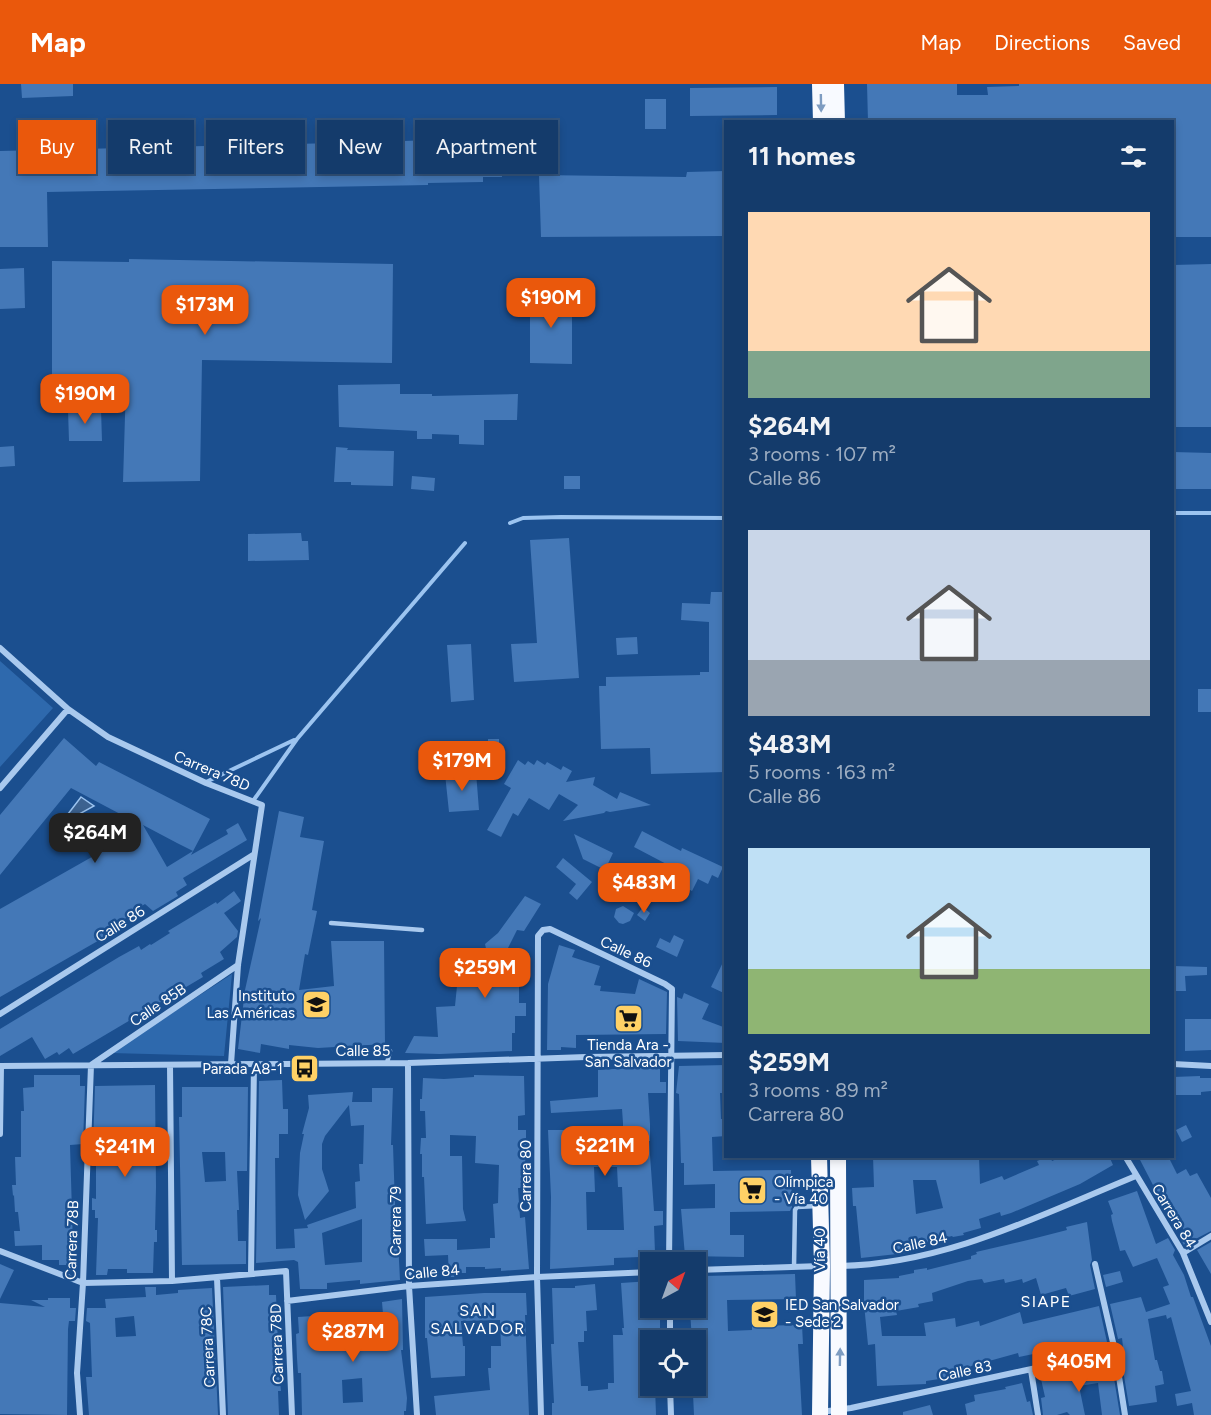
<!DOCTYPE html>
<html lang="en">
<head>
<meta charset="utf-8">
<style>
	:root { --surface:#143b6b; --page:#1d4271; --text:#f1f3f6; --muted:#9dadc1; --line:#33557e; --accent:#ea580c }
	body { margin:0; font-family:Figtree,sans-serif; background:var(--page); color:var(--text); height:100vh; display:flex; flex-direction:column; font-size:22px; white-space:nowrap }
	* { box-sizing:border-box; margin:0 }
	p { font-size:20px; color:var(--muted) }
	.icon { flex:none; width:33px; height:33px; fill:none; stroke:currentColor; stroke-width:2; stroke-linecap:round; stroke-linejoin:round }
	.map { position:relative; flex:1; overflow:hidden }
	.panel { position:absolute; left:724px; top:36px; width:450px; height:1038px; display:flex; flex-direction:column; background:var(--surface); border-radius:0px; box-shadow:0 3px 9px #0003,0 0 0 2px var(--line) }
	.panel>* { flex:none }
	.top-card { position:absolute; left:18px; top:36px; width:570px; height:54px; display:flex; gap:12px }
	.needle { width:39px; rotate:41deg }
	.tools { position:absolute; left:640px; top:1168px; display:grid; gap:12px }
	.tools a { display:grid; place-items:center; width:66px; height:66px; border-radius:0px; background:var(--surface); box-shadow:0 3px 9px #0003,0 0 0 2px var(--line); font-size:30px }
	.price { position:absolute; translate:-50% -51px; padding:0 14px; border-radius:12px; background:var(--accent); color:#fff; font-size:20px; line-height:39px; filter:drop-shadow(0 2px 3px #0008) }
	.price::after { content:''; position:absolute; left:50%; top:36px; width:18px; height:14px; margin-left:-9px; background:inherit; clip-path:polygon(0 0,100% 0,50% 100%) }
	.price.selected { background:#222; color:#fff }
	ul { padding:0; list-style:none }
	li { display:grid; align-content:center; gap:12px; height:318px; padding:0 24px }
	li span { display:grid; place-items:center; height:186px; border-radius:0px; color:#555 }
	li>.icon { margin-inline-start:auto }
	span .icon { width:108px; height:108px; fill:#fffc; stroke-width:1 }
	li b { font-size:26px }
	h2 { display:flex; justify-content:space-between; align-items:center; height:72px; padding:0 24px; font-size:26px }
	.pill { padding:0 21px; border-radius:0px; background:var(--surface); box-shadow:0 3px 9px #0003,0 0 0 2px var(--line); font-size:21px; line-height:54px }
	.pill.selected { background:var(--accent); color:#fff }
	header { display:flex; align-items:center; gap:36px; box-sizing:border-box; height:84px; padding:0 30px; background:var(--accent); color:#fff }
	header strong { font-size:28px }
	nav { display:flex; gap:33px; margin-inline-start:auto; font-size:21px }
	.map>svg:first-child { display:block }
</style>
</head>
<body>
<header>
<strong>Map</strong>
<nav><a>Map</a><a>Directions</a><a>Saved</a></nav>
</header>
<div class="map">
<svg width="1211" height="1331" viewBox="0 0 1211 1331">
	<rect width="100%" height="100%" fill="#1b4f8f"/>
	<path fill="#2e69ad" d="M0,577l53,47 -53,59z
		M232,890l-8,82 -113,-3z"/>
	<path fill="#3c6290" stroke="#9cc4f0" stroke-width="1.5" d="M81,713l13,9 -20,11 -6,-3z"/>
	<g fill="none" stroke-linecap="round" stroke-linejoin="round">
		<path stroke="#9cc4f0" stroke-width="4" d="M1173,429h38
			M510,439l13,-5 38,-1 165,1
			M206,698l88,-42
			M253,717l44,-62 168,-196"/>
	</g>
	<path fill="#4478b7" fill-rule="evenodd" d="M21,0h52v12l-51,2z
		M867,0h90v11h31l-1,-8 32,-1v-2h192v153h-38v-115h-305z
		M777,3v28l-87,1v-28z
		M645,15h21v30h-21z
		M486,52h18v10h-3l1,31h-19v5l-55,1v2l-381,7 1,55h-48v-96l376,-9 110,-4z
		M726,87v65l-185,1 -2,-62 147,2 1,-5z
		M129,175l264,5 -1,99 -190,-3 -2,121 -77,1 3,-99 -74,-1v-121l77,1z
		M1211,180v163h-38v-162z
		M24,184l1,40 -25,1v-40z
		M530,210h42v70l-42,-1z
		M400,300v10h32v2l86,-2 -1,26h-33v25l-25,-1v-9l-27,-1v5h-15v-8l-78,-4 -1,-42z
		M101,325l1,32h-33l-1,-31z
		M14,362l1,20 -15,1v-20z
		M336,363l12,1 -1,2 47,1 -1,35 -42,-1v-3h-17z
		M1173,368l38,1v36h-38z
		M412,392l23,2 -1,13 -23,-2z
		M564,392h16v13h-16z
		M301,449l1,8h6l1,19 -61,1v-27z
		M569,454l10,140 -65,4 -3,-38 26,-1 -7,-103z
		M711,508h15v180l-75,2 -1,-26 -49,1 -2,-63h7v-9l94,-2v-3h9v-50l-28,-2 1,-17 28,1z
		M637,553l1,17 -21,1 -1,-17z
		M471,560l3,56 -23,2 -4,-57z
		M1198,605h13v23h-13z
		M64,654l32,28 3,-4 111,57 -19,36 37,-21 -2,-4 12,-7 9,17 -64,38 4,7 -11,7 2,4 -25,15 -8,-7 -18,11 1,2 -7,4 2,4 -20,13 -103,59v-88l113,-64 28,-20 -70,-37 -71,87v-60zM143,741l34,18 16,8 -26,16z
		M488,655h11v13h-11z
		M518,676l7,5 3,-4 6,4 3,-5 8,5 2,-3 14,8 2,-4 9,5 -6,11 29,-5 -2,8 24,14 3,-7 31,13 -41,7 -4,-1 -2,2 -41,8 15,-16 -19,-11 -10,16 -20,-12 -11,18 -5,-3 -12,24 -14,-7 24,-42 -7,-4z
		M476,688l3,38 -30,2 -4,-38z
		M279,727l25,6 -4,20 24,4 -12,69 5,1 -9,44 -3,-1 -6,36 35,-4 -3,-45h53l1,103 -67,4 -29,-3v4l-28,-5 -1,9 -22,-4 7,-59 16,-72 -3,3z
		M642,747l39,20 1,-3 41,19 -5,11 -6,-3 -4,9 -10,-5 -6,12 -18,-9 -8,-7 6,-8 -38,-20z
		M574,750l39,19 -8,17 -22,-11z
		M563,774l29,24 -15,18 -8,-7 7,-9 -20,-17z
		M234,807l7,10 -17,12 14,18 -1,6 -17,15 4,7 -23,14 2,4 -130,77 -4,-6 -10,7 -2,-3 -12,7 -13,-22 -32,19v-27l119,-72 20,-11 2,4 9,-6 1,1 19,-12 -2,-2 48,-29 1,2z
		M525,812l16,8 -17,27 -7,-1 -11,22h18l1,30h-6v21h7v13h-11v17h-3v18l-72,3 -35,-1 9,-17 24,1 -2,-30 19,-1 2,-20 9,1 -1,-18 25,-2 -5,-23 13,-11z
		M623,822l11,7 -4,8 -7,3 -4,-1 -5,-6 2,-8z
		M643,823l7,6 -5,8 -8,-6z
		M674,851l10,5 -7,17 -21,-10 4,-9 10,5z
		M559,861l16,5 -3,7 28,9 -6,19 7,1 -1,5 35,3 4,-15 28,13 -1,42 -90,1v13l-15,-1v3h-14l1,-66z
		M726,872v38l-15,-7z
		M1173,882l34,1v8l-22,1 1,15h-13z
		M684,909l25,11 -7,15 24,9v15l-48,-2 -1,-44 5,2z
		M1185,935h26v31l-26,1z
		M726,981v12h-2v16h-4l1,26h5v17l-14,1 1,34 78,-1 1,37 -2,4 -60,1v23h14v22l-59,-1 -4,-47 34,-1v-24l-31,1v-22h-3l-2,-69 -3,-1 3,-27z
		M660,982v16h6v11h-18l2,31v17h-1l5,70h9v14l-9,1 1,27h-15v4l-26,1v7l-64,4 1,-72 -3,-67h39l1,16 35,-2v-21l-1,-14 -71,4 -1,-12 48,-4v-27zM594,1083h23l1,20h4l2,43h-37l-1,-38h9z
		M34,991h46v11h5l-2,58 -13,1 3,101h-2l1,19h-13v-5h-17v-15l-27,1 -1,-15h6l-2,-19h-3l-1,-17 -1,1 -1,-11h4l-1,-28h6v-46h3l-1,-23 11,-1z
		M474,991l50,1 1,39 -7,1v14h8v18l-2,33h-2v7h-4l2,30 5,-1 4,52 -28,2v-3l-16,1v-2h-19v6h-9l-1,4h-7l-1,-22 -23,1 -1,-17h33v11l33,-2v-10h5l-2,-34 5,-1 1,-38 -24,-2 1,-27 -26,-1v21h12l1,53 3,12 -40,3 -2,-47h-2v-23h-2l1,-16h5l-1,-27h-5v-12h2l1,-21 21,1 30,-2z
		M1200,992v2h11v13l-10,1v3h-28v-18z
		M282,996l1,29h5v25h-9v24h-4l1,91 19,-1 -1,-19 14,-1 -1,-3 49,-17 -1,-26 5,-1 -1,-17h4l1,-39 -13,1 -2,-21 -24,31 -3,8v25l7,22 -24,29 -7,-25 2,-42 4,-19h-2l7,-26 -1,-13 45,-3 -1,10h20v-14h21l-2,57h2l2,61h2l1,19h3v17h-3l2,38 -40,4v-4l-33,3v6h-27l-2,-27 -4,-2 -38,3 3,-182zM362,1135v43l-37,3 -3,-32z
		M155,1001l1,102 -1,43h2v12h-3l-1,31h-26v-4h-19l-1,6h-11l2,-57h-3v-8h-3v-12l4,1v-51h-3l2,-62z
		M182,1003h66l-1,84h-10l2,39h-2l1,31h8v23l-64,1 -3,-148h3zM202,1068h23l1,29 -21,1z
		M1186,1041l6,12 -10,5 -6,-12z
		M873,1072h106l1,28 22,-8 2,4 35,-15 -2,-4 13,-5 2,5 12,-5h45l4,9 -33,19 -69,29 -10,3 -1,-4 -21,7 2,9 -18,5 1,2 -11,2 -1,-1 -47,12 1,5 -45,5 -5,-52h-3l-1,-18 22,-1zM913,1096h23l7,28 -27,6z
		M1138,1072h30l9,18 9,-5 4,7 7,-3 14,25v33l-27,14 -6,-11 6,-4 -21,-36 -3,2 -6,-11h-1z
		M1137,1107l19,53 12,-6 7,12 -2,5 11,20 7,22h2l18,49v69h-17l-2,-12 -15,3 -2,-12 16,-3 -20,-74 -4,2 -1,-4 -18,4 7,41h2l3,11h2l2,13 -9,2 2,16 -28,4 -7,-42h3l-3,-26 -4,1 -8,-35 31,-7 5,15 24,-8 -7,-17 6,-2 -12,-27 -24,9 -8,-17 -5,1 -8,-30 -1,-6 2,-1 -5,-13z
		M1087,1138l5,38 -2,5 5,24 -26,7 -3,-8 -25,7 -5,-17 -13,5 -1,-4 -17,4 -1,-4 -20,4 -2,-4 -14,2 -36,12 1,8 -15,3 1,3 -23,4 1,4 -17,2 2,19h44l-2,-13 31,-5 1,9 23,-6 1,5 40,-14 3,12 76,-18 8,36 -25,6 -1,-4 -62,13 -1,-4 -47,13v3l-25,4v5l-20,3v3l-49,2 -2,-42 -7,1 -4,-41v-24l35,-2v-2l15,-3v-3l13,-2v2l44,-11v-3l6,-2 -1,-2 56,-13 35,-9 -1,-3z
		M1211,1158v32l-14,-24z
		M0,1180l14,6 -14,29z
		M1120,1187l3,11 -17,5 -3,-12z
		M795,1190l1,25 -69,1 1,31 24,-1v-4l50,-1 1,19h-5l4,71h-108l-1,-21v-8h3v-45h-4l-2,-31h14l-1,-34z
		M651,1197v27h9v33h-9v45h4l1,29h-104v-12h2l-3,-59h3l-2,-56h23v-2l20,-2 2,26 -11,1 1,20h-3v11h-6l3,44h7v5l20,-2v-6h6l-1,-48h10l-1,-7h2l-3,-45z
		M269,1201v10h7l3,77 2,19h-3l1,24h-51l-5,-128z
		M145,1203h11v8l22,-2v-3l34,-2 6,127h-129l-3,-38h6l-2,-54 -4,-2 1,-13h19l-1,-9 41,-2zM134,1232l2,20 -20,1 -1,-19z
		M484,1209h42l1,22h-2l4,100h-93l-2,-19 56,-6 -2,-22h3v-22h10l-1,-26 -39,1 2,25h2v30l-34,2 -4,-40h-2v-41z
		M48,1214h22v10h6l-1,13h-6l-1,8 -1,86 -67,-1v-111l45,4 -14,-7h17z
		M402,1215l1,51h-2l6,48 -1,13h-2v4h-102l-1,-42h-3l-1,-15 -1,-24 3,-1 -1,-16 30,-2 13,-3h19v4l23,-2 -1,-12zM362,1294l1,24 -20,1 -1,-23z
		M1112,1282l8,49h-18l-4,-32 -19,3 6,29h-15l-3,-3 -10,3h-14l-2,-17 4,-1 -4,-18 16,-4 1,4 20,-5v-2z
		M1022,1299l5,19 3,-1 3,14h-66l-2,-11 10,-3 -1,-6 32,-6 -1,-2z
		M930,1321l3,10h-30v-3z"/>
	<g fill="none" stroke-linecap="round" stroke-linejoin="round">
		<path stroke="#a9c9ee" stroke-width="4.5" d="M331,839l91,7
			M387,979l3,-12
			M794,1183l1,-57 2,-3 21,-1"/>
		<path stroke="#a9c9ee" stroke-width="6" d="M0,564l68,61 40,28 98,46 56,22 -24,160 -7,99
			M0,704l68,-79
			M0,930l253,-159
			M408,979l1,223 8,129
			M1173,980l38,2
			M170,981l2,216
			M0,982l408,-3 178,-6 140,-2
			M0,1050l1,-68
			M1125,1072l58,97 28,69
			M0,1167l83,32 89,-2 114,-10 6,144
			M1183,1169l28,-17
			M1095,1180l20,87 10,64
			M840,1182c106,-2 200,-51 296,-90
			M696,1186l125,-4
			M251,1190l3,-210
			M217,1194l6,137
			M287,1217l122,-15 128,-9 114,-5
			M670,1224v33
			M1031,1286l7,45
			M670,1302l1,29
			M821,1328l30,-4 264,-57
			M80,1331l-3,-42 6,-90 8,-218 147,-100
			M541,1331l-4,-138 1,-341 5,-6 7,-1 115,55 7,5 -3,274"/>
		<path stroke="#f8faff" stroke-width="16" d="M820,0l1,38
			M836,0l1,38
			M819,1072l3,110 -2,149
			M838,1072l1,259"/>
	</g>
	<defs><path id="oneway-solid" d="M-6-.8H1V-3.2L6.5 0L1 3.2V.8H-6Z" transform="scale(1.5)"/></defs>
	<g fill="#7e9cc1">
		<use href="#oneway-solid" transform="translate(821 19) rotate(89)"/>
		<use href="#oneway-solid" transform="translate(840 1273) rotate(-89)"/>
	</g>
	<defs>
		<symbol id="school-square" viewBox="-11 -11 22 22"><rect x="-9" y="-9" width="18" height="18" rx="4" fill="#ffd166" stroke="#1b4f8f"/><path d="M0-5L7-2L0 1L-7-2ZM-4 1L0 2.5L4 1V4Q0 6-4 4Z" fill="#111"/></symbol>
		<symbol id="supermarket-square" viewBox="-11 -11 22 22"><rect x="-9" y="-9" width="18" height="18" rx="4" fill="#ffd166" stroke="#1b4f8f"/><path d="M-6-5.5h2.5l.6 2H6L4.5 2H-2.5L-4.4-4H-6ZM-1.5 3.2a1.3 1.3 0 1 0 .1 0ZM3 3.2a1.3 1.3 0 1 0 .1 0Z" fill="#111"/></symbol>
		<symbol id="bus-square" viewBox="-11 -11 22 22"><rect x="-9" y="-9" width="18" height="18" rx="4" fill="#ffd166" stroke="#1b4f8f"/><path d="M-5-6H5V4H4V6H2V4H-2V6H-4V4H-5ZM-3.5-4V0h7V-4ZM-3.5 1.2v1.5H-2V1.2ZM2 1.2v1.5H3.5V1.2Z" fill="#111"/></symbol>
	</defs>
	<g fill-rule="evenodd">
		<use href="#school-square" x="300" y="904" width="33" height="33"/>
		<use href="#supermarket-square" x="612" y="918" width="33" height="33"/>
		<use href="#bus-square" x="288" y="968" width="33" height="33"/>
		<use href="#supermarket-square" x="736" y="1090" width="33" height="33"/>
		<use href="#school-square" x="748" y="1214" width="33" height="33"/>
	</g>
	<g text-anchor="middle" stroke-width="5" stroke-linejoin="round" paint-order="stroke">
		<g font-size="15" fill="#fff" stroke="#1b4f8f">
			<text transform="translate(212 687) rotate(23)" y="5">Carrera 78D</text>
			<text transform="translate(120 840) rotate(-32)" y="5">Calle 86</text>
			<text transform="translate(626 868) rotate(25)" y="5">Calle 86</text>
			<text transform="translate(158 921) rotate(-34)" y="5">Calle 85B</text>
			<text x="363" y="972">Calle 85</text>
			<text transform="translate(526 1092) rotate(-90)" y="5">Carrera 80</text>
			<text transform="translate(1174 1132) rotate(59)" y="5">Carrera 84</text>
			<text transform="translate(396 1137) rotate(-90)" y="5">Carrera 79</text>
			<text transform="translate(72 1156) rotate(-88)" y="5">Carrera 78B</text>
			<text transform="translate(920 1159) rotate(-12)" y="5">Calle 84</text>
			<text transform="translate(820 1166) rotate(-90)" y="5">Vía 40</text>
			<text transform="translate(432 1188) rotate(-5)" y="5">Calle 84</text>
			<text transform="translate(277 1260) rotate(-92)" y="5">Carrera 78D</text>
			<text transform="translate(208 1263) rotate(-93)" y="5">Carrera 78C</text>
			<text transform="translate(965 1287) rotate(-12)" y="5">Calle 83</text>
		</g>
		<g font-size="15" fill="#fff" stroke="#1b4f8f" text-anchor="end">
			<text x="295" y="917">Instituto<tspan x="295" dy="17">Las Américas</tspan></text>
			<text x="628" y="966" text-anchor="middle">Tienda Ara -<tspan x="628" dy="17">San Salvador</tspan></text>
			<text x="283" y="990">Parada A8-1</text>
			<text x="774" y="1103" text-anchor="start">Olímpica<tspan x="774" dy="17">- Vía 40</tspan></text>
			<text x="785" y="1226" text-anchor="start">IED San Salvador<tspan x="785" dy="17">- Sede 2</tspan></text>
		</g>
		<g font-size="16" letter-spacing="1.5" fill="#fff" stroke="#1b4f8f">
			<text x="1046" y="1223">SIAPE</text>
			<text x="478" y="1232">SAN<tspan x="478" dy="18">SALVADOR</tspan></text>
		</g>
	</g>
</svg>
<div class="tools">
<a><svg class="needle" viewBox="-14 -14 28 28"><path d="M0-13l5 13h-10z" fill="#e53935"/><path d="M0 13l5-13h-10z" fill="#9dadc1"/></svg></a>
<a><svg class="icon" aria-label="locate" viewBox="0 0 24 24"><circle cx="12" cy="12" r="6"/><path d="M12 2v4M12 18v4M2 12h4M18 12h4"/></svg></a>
</div>
<b class="price" style="left:551px;top:245px">$190M</b>
<b class="price" style="left:205px;top:252px">$173M</b>
<b class="price" style="left:85px;top:341px">$190M</b>
<b class="price" style="left:462px;top:708px">$179M</b>
<b class="price selected" style="left:95px;top:780px">$264M</b>
<b class="price" style="left:644px;top:830px">$483M</b>
<b class="price" style="left:485px;top:915px">$259M</b>
<b class="price" style="left:605px;top:1093px">$221M</b>
<b class="price" style="left:125px;top:1094px">$241M</b>
<b class="price" style="left:353px;top:1279px">$287M</b>
<b class="price" style="left:1079px;top:1309px">$405M</b>
<div class="top-card">
<a class="pill selected">Buy</a>
<a class="pill">Rent</a>
<a class="pill">Filters</a>
<a class="pill">New</a>
<a class="pill">Apartment</a>
</div>
<section class="panel">
<h2>11 homes<svg class="icon" aria-label="filters" viewBox="0 0 24 24"><path d="M4 7h16M4 17h16"/><circle cx="9" cy="7" r="2"/><circle cx="15" cy="17" r="2"/></svg></h2>
<ul>
<li><span style="background:linear-gradient(#ffd9b3 75%,#7fa58c 0)"><svg class="icon" aria-label="home" viewBox="0 0 24 24"><path d="M3 11l9-7 9 7M6 9v11h12V9"/></svg></span><div><b>$264M</b><p>3 rooms · 107 m²</p><p>Calle 86</p></div></li>
<li><span style="background:linear-gradient(#c9d6e8 70%,#9aa5b1 0)"><svg class="icon" aria-label="home" viewBox="0 0 24 24"><path d="M3 11l9-7 9 7M6 9v11h12V9"/></svg></span><div><b>$483M</b><p>5 rooms · 163 m²</p><p>Calle 86</p></div></li>
<li><span style="background:linear-gradient(#bfe0f5 65%,#8fb573 0)"><svg class="icon" aria-label="home" viewBox="0 0 24 24"><path d="M3 11l9-7 9 7M6 9v11h12V9"/></svg></span><div><b>$259M</b><p>3 rooms · 89 m²</p><p>Carrera 80</p></div></li>
</ul>
</section>
</div>
</body>
</html>
